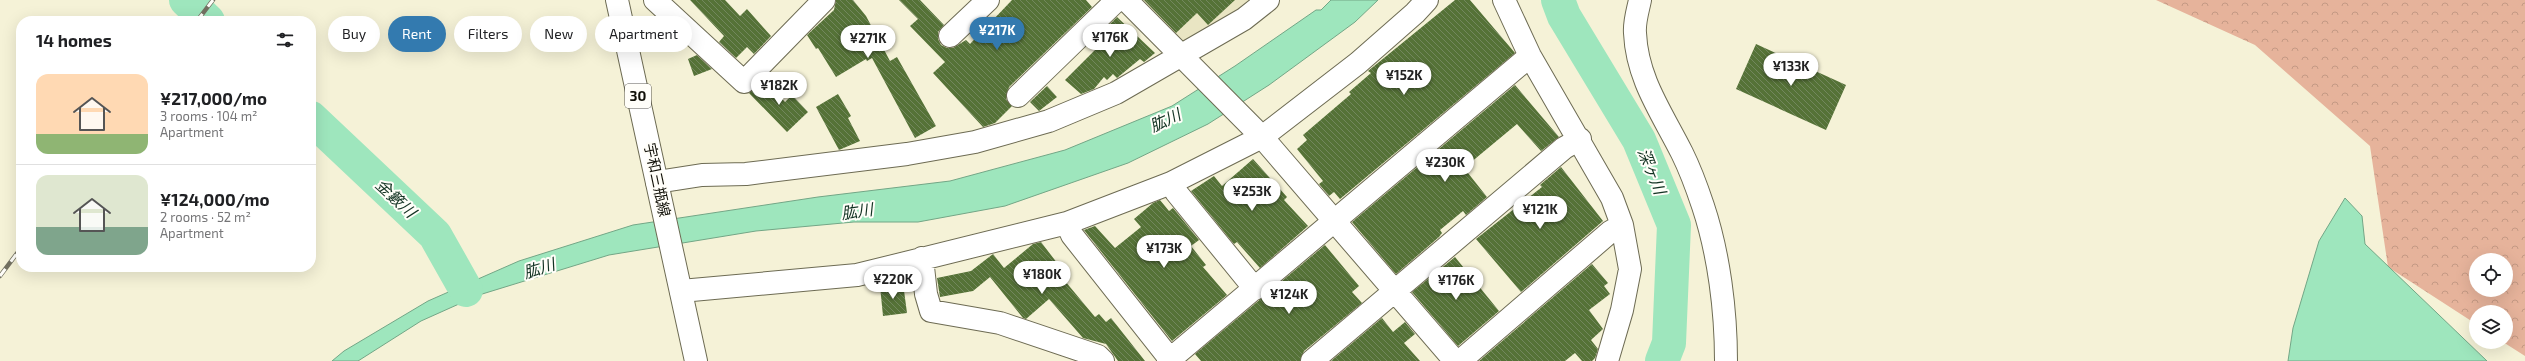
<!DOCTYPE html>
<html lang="en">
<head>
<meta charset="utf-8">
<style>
	:root { --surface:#fff; --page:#f2f2f2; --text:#202124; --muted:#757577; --line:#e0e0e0; --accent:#337aaf }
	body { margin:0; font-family:"Exo 2","Noto Sans JP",sans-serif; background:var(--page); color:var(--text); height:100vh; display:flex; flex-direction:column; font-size:15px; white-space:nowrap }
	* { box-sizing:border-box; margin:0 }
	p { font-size:13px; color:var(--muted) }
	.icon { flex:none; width:22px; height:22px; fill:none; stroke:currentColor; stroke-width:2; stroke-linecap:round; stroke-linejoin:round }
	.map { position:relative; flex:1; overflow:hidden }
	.side { position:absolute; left:16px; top:16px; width:300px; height:256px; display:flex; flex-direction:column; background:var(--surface); border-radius:16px; box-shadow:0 4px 16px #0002 }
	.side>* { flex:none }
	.top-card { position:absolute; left:328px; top:16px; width:380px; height:36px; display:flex; gap:8px }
	.fabs { position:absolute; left:2469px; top:253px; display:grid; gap:8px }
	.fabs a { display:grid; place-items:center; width:44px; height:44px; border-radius:50%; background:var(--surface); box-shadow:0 4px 16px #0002; font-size:20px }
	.price { position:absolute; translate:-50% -34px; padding:0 9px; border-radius:14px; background:#fff; color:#222; font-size:13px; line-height:26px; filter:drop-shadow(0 1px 2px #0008) }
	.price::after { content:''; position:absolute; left:50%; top:24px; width:12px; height:9px; margin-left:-6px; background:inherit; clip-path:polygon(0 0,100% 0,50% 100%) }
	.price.active { background:var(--accent); color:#fff }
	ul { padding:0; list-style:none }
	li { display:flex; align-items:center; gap:12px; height:100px; padding:0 20px }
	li+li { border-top:1px solid var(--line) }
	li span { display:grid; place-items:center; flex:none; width:112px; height:80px; border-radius:12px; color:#555 }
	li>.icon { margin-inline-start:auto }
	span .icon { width:48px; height:48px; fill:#fffc; stroke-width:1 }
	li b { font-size:17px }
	h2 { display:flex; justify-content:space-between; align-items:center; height:48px; padding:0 20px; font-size:17px }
	.tag { padding:0 14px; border-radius:18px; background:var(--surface); box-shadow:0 4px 16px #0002; font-size:14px; line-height:36px }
	.tag.active { background:var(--accent); color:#fff }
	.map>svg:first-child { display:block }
</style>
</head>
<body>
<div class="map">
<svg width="2525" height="361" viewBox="0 0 2525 361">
	<defs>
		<pattern id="forest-crowns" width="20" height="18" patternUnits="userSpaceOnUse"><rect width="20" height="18" fill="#e6b39b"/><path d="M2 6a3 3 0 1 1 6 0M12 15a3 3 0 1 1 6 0" fill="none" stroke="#c49984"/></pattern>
		<pattern id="building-back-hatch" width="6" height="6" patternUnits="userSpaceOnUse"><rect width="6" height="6" fill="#557237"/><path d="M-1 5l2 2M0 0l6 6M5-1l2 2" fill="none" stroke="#72875d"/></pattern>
	</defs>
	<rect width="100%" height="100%" fill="#f5f2d7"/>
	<path fill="#e9e5c3" d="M1132,0h122l-75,47z"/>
	<path fill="url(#forest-crowns)" fill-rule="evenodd" d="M2156,0h369v356l-22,-14h3v-30h-30v12l-88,-57 -18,-121 -115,-101zM2476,260h30v30h-30z"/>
	<path fill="#9ee6bd" stroke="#73a686" d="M1331,0h47l-23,22 -86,63 -61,39 -80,39 -123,43 -87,16h-64l-98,9 -147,24 -130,40 -58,26 -63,40h-26l12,-10 84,-50 91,-40 114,-36 185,-28 132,-16 115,-31 107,-44 63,-40 81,-56h5z
		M2345,198l17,18 3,28 122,117h-199l5,-33 26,-87z"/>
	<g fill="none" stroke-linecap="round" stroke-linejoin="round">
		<path stroke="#9ee6bd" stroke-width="34" d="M186,0l22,21
			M1558,0l6,16 75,124 35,85 -5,118 -7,18
			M311,118l124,117 31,55"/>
	</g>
	<path fill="url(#building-back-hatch)" d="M690,0h35l15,16 7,-7 24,27 -17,18 -7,-7 -11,11 -17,-16 5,-6z
		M836,0h17l13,16 24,45 7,-4 39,69 -21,12 -43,-80 -5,3 -1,-2 -30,18 -18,-29 -2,1 -9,-14 27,-25z
		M899,0h21l24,25 -6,7v7l3,6 6,3h6l13,-8 4,4 42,-44h74l6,7 -83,80 -3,12 6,7 -17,17 -12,4 -50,-54 12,-11 -35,-36 8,-7z
		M1144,0h91l-27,25 -11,-12 -21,20z
		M1455,0h15l45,53 -175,146 -6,-7 -5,4 -10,-12 4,-3 -26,-32 10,-9 -4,-5 48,-41 -2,-2 22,-19 -3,-2z
		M1117,17l38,36 -11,9 -4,-3 -23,19 -4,-4 -6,6 -3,-3 -10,12 -13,5 -16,-14 43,-43 -5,-6z
		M1756,44l90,41 -20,45 -90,-41z
		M697,55l15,14 -18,7 -6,-17z
		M764,80l21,22 7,-7 16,17 -21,20 -38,-39z
		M1515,85l44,52 -18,14 -24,-27 -53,44 23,29 -21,18 -3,-4 -23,19 2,3 -3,4 -43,37 -44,-52z
		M1047,86l10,11 -18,14 -9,-9z
		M838,94l13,22 -3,2 12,23 -21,9 -23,-43z
		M1253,159l34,38 -3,3 24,26 -48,42 -23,-26 -3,2 -43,-53 23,-15 8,10z
		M1561,167l42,54 -82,71 -45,-53 66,-52 -2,-2z
		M1160,200l9,11 4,-3 26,32 -8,6 15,19 -3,2 24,28 -55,46 -88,-111 11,-4 20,22 26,-21 -7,-8 19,-16z
		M1041,242l23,30 -4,3 35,42 4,-3 7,8 5,-4 34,43h-27l-12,-17 -23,-6 -34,-39 -23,20 -3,-1 -33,-41 -17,14 -33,6 -3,-19 34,-7 22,-17 11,14 29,-24z
		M1325,245l34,41 -7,6 10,11 -58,48 -4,10h-99l-6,-7z
		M1455,257l44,54 -41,35 -46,-54z
		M1592,264l16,19 -4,3 6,8 -21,16 14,19 -12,11 7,9 -3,9 -3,3h-10l-7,-8 -10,8h-86z
		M903,283l4,30 -24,3 -3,-30z
		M1382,318l11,14 12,-10 10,12 -11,9 16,18h-89z"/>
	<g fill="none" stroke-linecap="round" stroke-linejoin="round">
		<defs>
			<path id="minor" d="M655,0l89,82 80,-82
				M1126,0l136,137 193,224
				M1504,0l26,56 82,142 10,27 8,44 -8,41 -15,51
				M1640,0c-2,10 -6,22 -5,33 2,46 27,80 47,120 8,16 15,35 21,53 16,48 23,105 23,155
				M950,36l38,-36
				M1018,96l99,-96
				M657,182l45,-7 44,-1 161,-20 68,-12 74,-21 67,-28 128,-74 24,-19
				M1171,183l5,9 79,97
				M1067,223l5,12 98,124
				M922,258l4,36 5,17 69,12 98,33 5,5
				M681,291l176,-16 210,-52 104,-40 91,-46 96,-74 57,-50 12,-13
				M1168,361l362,-305
				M1312,361l252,-213 16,-9
				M1460,361l150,-129 12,-7"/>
			<path id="major" d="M617,0l79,361"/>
		</defs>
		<use href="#minor" stroke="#6d6b53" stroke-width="24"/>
		<use href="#major" stroke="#6d6b53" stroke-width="24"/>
		<use href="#minor" stroke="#fff" stroke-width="22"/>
		<use href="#major" stroke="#fff" stroke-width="22"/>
		<defs>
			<path id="rail" d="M197,21l16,-21
				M0,276l21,-28"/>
		</defs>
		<use href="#rail" stroke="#737161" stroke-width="4.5"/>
		<use href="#rail" stroke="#fffef9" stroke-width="3" stroke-dasharray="9" stroke-linecap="butt"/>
	</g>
	<g text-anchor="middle" stroke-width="4" stroke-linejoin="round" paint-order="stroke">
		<rect fill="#fffef9" stroke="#585750" stroke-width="1" x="625" y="84" width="26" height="24" rx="3"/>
		<g font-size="14" font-weight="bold" fill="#100f07">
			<text x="638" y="101">30</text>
		</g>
		<g font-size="15" fill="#100f07" stroke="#fffef9">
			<text transform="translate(657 180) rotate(78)" y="5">宇和三瓶線</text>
		</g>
		<g font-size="16" font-style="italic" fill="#123222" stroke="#fffef9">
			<text transform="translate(1165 120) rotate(-25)" y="6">肱川</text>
			<text transform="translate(1652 171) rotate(68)" y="6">深ヶ川</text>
			<text transform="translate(396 198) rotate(43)" y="6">金籔川</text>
			<text transform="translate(857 211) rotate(-8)" y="6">肱川</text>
			<text transform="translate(539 268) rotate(-17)" y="6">肱川</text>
		</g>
	</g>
</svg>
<div class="fabs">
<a><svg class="icon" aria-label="locate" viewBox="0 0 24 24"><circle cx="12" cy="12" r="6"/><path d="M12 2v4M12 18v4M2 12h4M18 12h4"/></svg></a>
<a><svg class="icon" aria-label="layers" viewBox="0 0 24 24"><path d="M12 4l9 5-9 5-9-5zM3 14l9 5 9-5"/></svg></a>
</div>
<b class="price active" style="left:997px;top:51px">¥217K</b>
<b class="price" style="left:1110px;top:58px">¥176K</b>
<b class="price" style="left:868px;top:59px">¥271K</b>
<b class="price" style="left:1791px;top:87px">¥133K</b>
<b class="price" style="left:1404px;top:96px">¥152K</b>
<b class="price" style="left:779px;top:106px">¥182K</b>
<b class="price" style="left:1445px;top:183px">¥230K</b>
<b class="price" style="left:1252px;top:212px">¥253K</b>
<b class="price" style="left:1540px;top:230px">¥121K</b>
<b class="price" style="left:1164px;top:269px">¥173K</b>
<b class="price" style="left:1042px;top:295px">¥180K</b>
<b class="price" style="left:893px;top:300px">¥220K</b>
<b class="price" style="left:1456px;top:301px">¥176K</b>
<b class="price" style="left:1289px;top:315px">¥124K</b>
<div class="top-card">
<a class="tag">Buy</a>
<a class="tag active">Rent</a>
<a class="tag">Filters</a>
<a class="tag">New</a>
<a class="tag">Apartment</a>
</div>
<section class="side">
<h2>14 homes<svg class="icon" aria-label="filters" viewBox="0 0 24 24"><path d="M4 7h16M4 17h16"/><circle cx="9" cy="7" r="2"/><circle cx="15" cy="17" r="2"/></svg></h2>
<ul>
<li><span style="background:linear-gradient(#ffd9b3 75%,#8fb573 0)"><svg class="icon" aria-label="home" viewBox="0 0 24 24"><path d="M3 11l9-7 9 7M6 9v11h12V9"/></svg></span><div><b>¥217,000/mo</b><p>3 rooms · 104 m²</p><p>Apartment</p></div></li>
<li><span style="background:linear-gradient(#dfe7d0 65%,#7fa58c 0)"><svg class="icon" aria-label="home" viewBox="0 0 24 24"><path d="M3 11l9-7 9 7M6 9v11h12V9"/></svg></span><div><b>¥124,000/mo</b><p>2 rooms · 52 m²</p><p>Apartment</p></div></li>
</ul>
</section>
</div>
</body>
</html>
